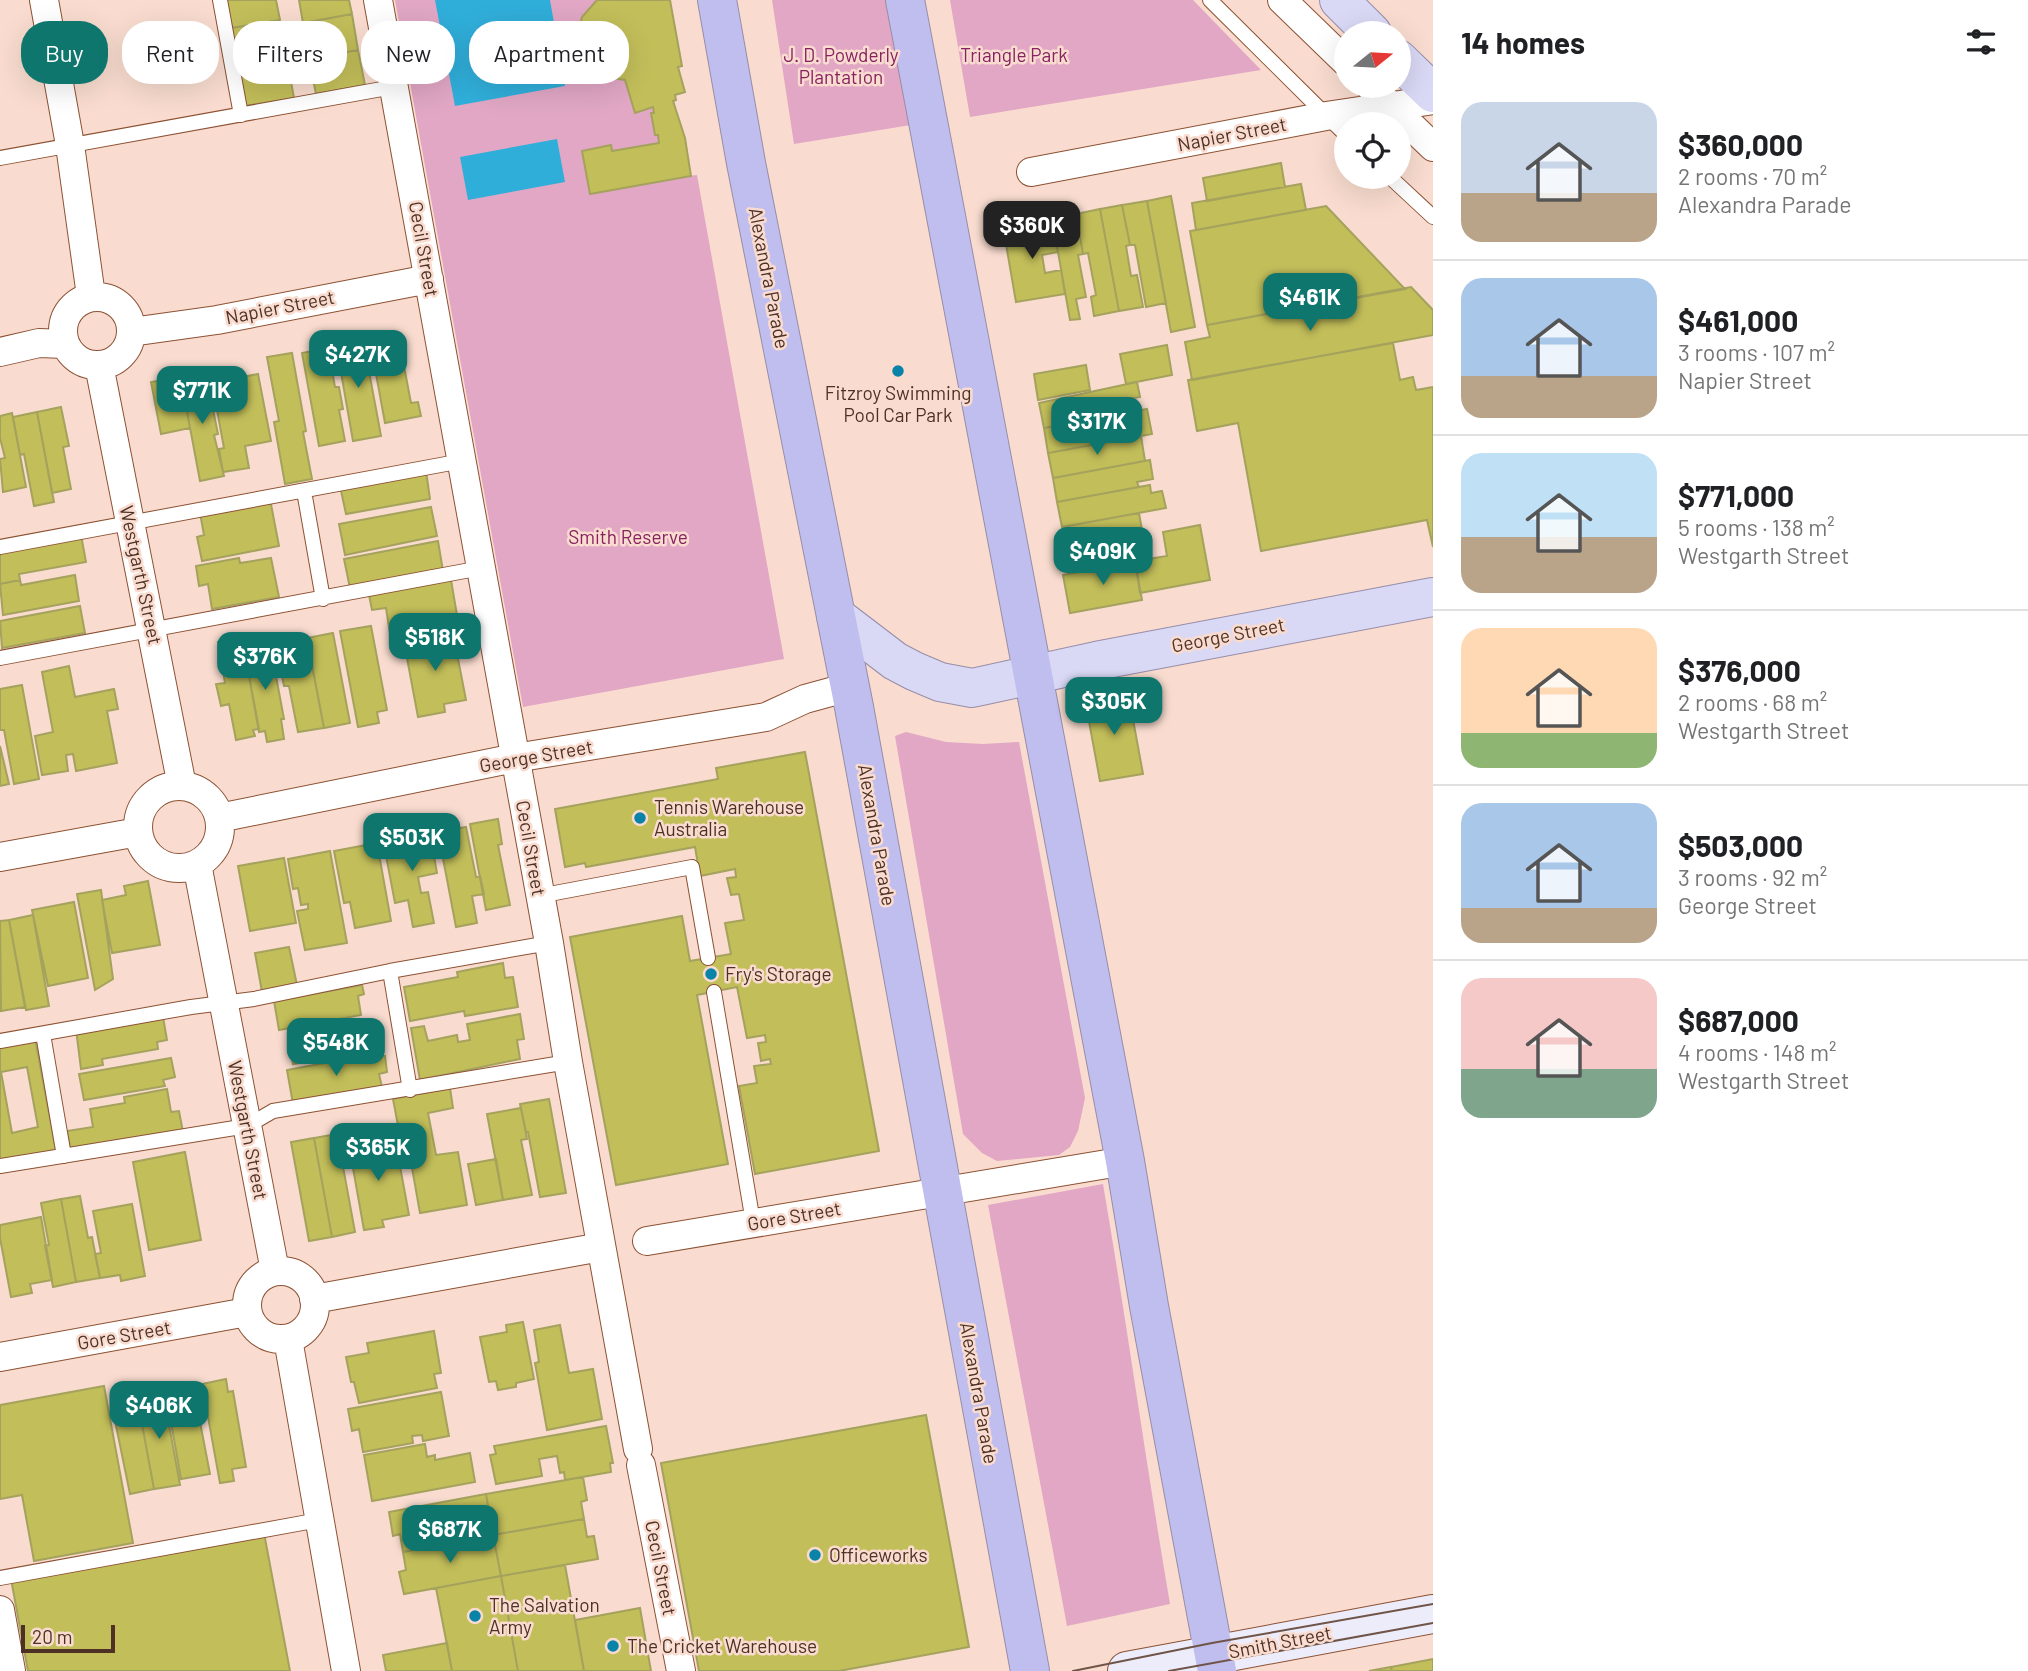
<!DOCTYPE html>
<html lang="en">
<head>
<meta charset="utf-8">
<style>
	:root { --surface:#fff; --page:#f2f2f2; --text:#202124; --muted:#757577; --line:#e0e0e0; --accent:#0f766e }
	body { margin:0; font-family:Barlow,sans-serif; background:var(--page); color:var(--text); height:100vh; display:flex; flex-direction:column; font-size:26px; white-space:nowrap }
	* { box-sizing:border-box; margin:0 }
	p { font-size:23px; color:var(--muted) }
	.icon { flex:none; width:38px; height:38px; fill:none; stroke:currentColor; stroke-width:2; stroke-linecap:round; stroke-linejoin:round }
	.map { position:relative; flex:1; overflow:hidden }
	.details { display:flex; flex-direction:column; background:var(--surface); width:595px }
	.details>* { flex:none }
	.hud { position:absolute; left:21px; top:21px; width:665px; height:63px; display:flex; gap:14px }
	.needle { width:46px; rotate:72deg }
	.fabs { position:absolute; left:1334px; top:21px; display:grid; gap:14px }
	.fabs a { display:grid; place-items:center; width:77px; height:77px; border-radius:50%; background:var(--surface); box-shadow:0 7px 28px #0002; font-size:35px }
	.scale { position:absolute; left:21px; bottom:18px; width:94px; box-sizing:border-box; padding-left:7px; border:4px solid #4c3124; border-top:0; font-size:19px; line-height:24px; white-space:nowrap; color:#4c3124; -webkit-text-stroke:5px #f9dccf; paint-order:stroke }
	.price { position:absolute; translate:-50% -60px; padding:0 16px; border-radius:14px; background:var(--accent); color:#fff; font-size:23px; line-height:46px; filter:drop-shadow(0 2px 4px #0008) }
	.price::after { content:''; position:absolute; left:50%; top:42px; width:21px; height:16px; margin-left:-10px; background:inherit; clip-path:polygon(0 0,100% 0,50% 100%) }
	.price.selected { background:#222; color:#fff }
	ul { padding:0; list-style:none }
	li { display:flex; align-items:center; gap:21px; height:175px; padding:0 28px }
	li+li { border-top:2px solid var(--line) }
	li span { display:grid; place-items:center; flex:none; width:196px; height:140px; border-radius:21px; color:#555 }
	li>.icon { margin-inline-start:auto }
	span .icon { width:84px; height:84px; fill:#fffc; stroke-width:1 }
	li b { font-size:30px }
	h2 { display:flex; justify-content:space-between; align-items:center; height:84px; padding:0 28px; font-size:30px }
	.tag { padding:0 24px; border-radius:28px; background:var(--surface); box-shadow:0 7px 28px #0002; font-size:24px; line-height:63px }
	.tag.selected { background:var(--accent); color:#fff }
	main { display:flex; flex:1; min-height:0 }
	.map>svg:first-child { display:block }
</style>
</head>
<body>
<main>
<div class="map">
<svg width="1433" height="1671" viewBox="0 0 1433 1671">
	<rect width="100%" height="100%" fill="#f9dccf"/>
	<path fill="#e1a7c5" d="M395,0h261l32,176 9,-1 87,484 -261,48z
		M772,0h114l25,125 -117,19z
		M950,0h243l68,70 -291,47z
		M906,732l40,10 37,2 36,-2 66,356 -7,33 -8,16 -11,8 -62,6 -15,-8 -19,-19 -68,-398z
		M1103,1184c24,140 43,280 67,420l-103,22 -79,-421z"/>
	<path fill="#30aeda" d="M435,0h115l15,86 -110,20z
		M557,139l8,43 -97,18 -8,-43z"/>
	<path fill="#c2be5a" stroke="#a4a25d" stroke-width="2" fill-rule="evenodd" d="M226,0h50l4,20 -49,8z
		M299,0h50l3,14 -49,9z
		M597,0h73l12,66 -4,1 7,25 -10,3 1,5 -3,1 12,37 6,38 -101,18 -8,-43 29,-6 1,6 47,-8 -1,-8h-3l-4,-22h3l-1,-6 -18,6 -10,-33 -19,-3 -12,-7 -9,-11 -6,-13v-15l3,-14z
		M352,14l6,36 -49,9 -6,-36z
		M280,20l6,35 -48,8 -7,-35z
		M358,50l7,35 -49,9 -7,-35z
		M286,55l8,43 -49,8 -7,-43z
		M1281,163l4,24 -78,14 -4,-23z
		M1301,184l5,26 -110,20 -4,-27z
		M1171,196l24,131 -24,5 -24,-131z
		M1147,201l19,102 -20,4 -11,-62h-5l-8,-40z
		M1122,205l8,40 -4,1 5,30 6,-1 6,32 -24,4 -19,-102z
		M1326,206l79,83 -198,36 -17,-94z
		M1100,209l19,102 -25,5 -3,-19 5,-2 -8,-42 -5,1 -7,-40z
		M1076,214l7,40 -5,1 8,42 -10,2 4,20 -10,1 -18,-102z
		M1035,221l1,4 16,-2 6,29 -16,3 3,18 16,-3 4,24 -49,8 -13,-75z
		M1411,287l22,23v25l-241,45 -7,-38 25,-5 -3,-12z
		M398,335l13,68 7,-1 3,14 -36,7 -13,-71 7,-2 -3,-11z
		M363,339l18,97 -28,5 -17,-97z
		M1393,343l7,37 13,-3 3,13 17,-3v160l-6,-27 -166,31 -23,-128 -41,8 -9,-51z
		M1167,345l5,30 -46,9 -6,-30z
		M328,348l7,39h4l4,22 -4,1 6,31 -26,5 -17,-93z
		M292,353l14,78 -3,1 9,47 -27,5 -11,-62 5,-1 -12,-64z
		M1086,365l4,25 -52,10 -4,-26z
		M201,370l4,21 4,-1 9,44 -4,1 10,41 -24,5 -20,-107z
		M258,374l13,67 -26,5 4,22 -26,4 -4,-23 5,-1 -12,-65z
		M181,377l9,51 -29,6 -10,-52z
		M1137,382l3,15 -28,5 2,14 -70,12 -5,-25z
		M61,407l8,39 -6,1 8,42 -19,4 -15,-81z
		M1147,409l5,25 -104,19 -4,-25z
		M37,412l17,90 -20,4 -10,-52 -4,1 -7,-38z
		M12,413l14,74 -23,5 -3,-33 5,-1 -5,-20v-22z
		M1141,436l4,25 -92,17 -5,-25z
		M1150,460l3,19 -16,3 2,5 -82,15 -4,-24z
		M426,471l4,28 -84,15 -6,-28z
		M1150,485l1,8 11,-2 4,17 -104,19 -5,-25z
		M270,499l9,47 -77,15 -5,-24 7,-2 -4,-22z
		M431,507l6,29 -92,19 -6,-31z
		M1139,513l3,17 -26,5 1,6 -51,10 -4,-24z
		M1200,525l10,55 -70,13 -5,-32 32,-5 -4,-24z
		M81,535l5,27 -67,12 1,6 -20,4v-34z
		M438,541l5,30 -93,17 -6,-29z
		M1104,544l4,23 -37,6 -5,-22z
		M239,558l1,5 31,-5 8,39 -67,12 -4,-25 -9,2 -3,-20z
		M1135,561l7,39 -72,13 -7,-38z
		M75,575l4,26 -76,14 -3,-31 20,-4 1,5z
		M451,580l7,41 -68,13 -4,-26 -14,2 -3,-15z
		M80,606l5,27 -83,15 -2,-27z
		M371,626l16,84 -10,2 2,11 -21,4 -18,-96z
		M333,633l17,90 -26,5 -17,-90z
		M453,633l13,67 -22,4 1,8 -27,5 -14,-75z
		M242,638l17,91 -6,1 2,6 -19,4 -7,-36 -8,2 -5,-22 9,-1 -7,-41z
		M307,640l17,88 -26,4 -9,-46h-5l-8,-40z
		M270,644l14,75h-3l3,20 -17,3 -2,-11 -6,1 -15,-83z
		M69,666l6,31 39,-8 4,20 -11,2 10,52 -41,8 -3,-17 -7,1 2,16 -26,4 -7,-39 18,-4 -11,-60z
		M22,685l17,94 -25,5 -10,-54h-4v-41z
		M1128,692l15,82 -43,7 -15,-81z
		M0,746l9,38 -9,2z
		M805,752l74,399 -124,23 -16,-88 18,-3 -3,-17 17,-2 -1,-5 -9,2 -3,-18 8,-1 -1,-7 -18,3 -10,-51 -40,8 31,169 -112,21 -46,-248 112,-21 8,45 41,-7 -6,-31 19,-3 -5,-26 -8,1 -4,-17 9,-1 -1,-8 -35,7 -5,-29 -109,20 -1,-4 -20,4 -10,-58 163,-30 -2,-11z
		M498,819l4,25 -4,1 12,60 -24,5 -16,-86z
		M466,827l10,50 4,-1 4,18 -12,2 5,27 -21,4 -18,-95z
		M429,828l8,45 -19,4 3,16 7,-1 6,31 -21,4 -5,-27 -13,3 -11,-58 26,-5 -2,-9z
		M377,843l14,78 -36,7 -5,-26 -6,1 -10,-52z
		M330,851l17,92 -42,7 -8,-39 11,-2v-5l-7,1 -3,-17 -5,1 -5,-30z
		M284,858l12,65 -46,8 -12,-65z
		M148,881l12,64 -48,8 -10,-53 24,-5 -2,-9z
		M101,890l12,89 -18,11 -18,-96z
		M74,902l14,76 -40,8 -16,-76z
		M33,915l16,91 -23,4 -17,-90z
		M9,920l16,87 -24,4 -1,-90z
		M289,947l8,38 -35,7 -7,-39z
		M503,963l2,15 8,-1 5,30 -53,9 -1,-5 -54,10 -6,-34 54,-10 -1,-5z
		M362,985l2,9 -6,2 3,19 -82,15 -5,-29z
		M520,1014l4,25 -7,1 3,19 -100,21 -9,-52 13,-2 4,15 29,-6 1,7 12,-2 -3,-16z
		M163,1017l4,23 -10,2 1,7 -56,10 1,6 -22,4 -5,-40z
		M374,1021l6,32 -19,4 -1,-5 -67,12 -4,-21 6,-1 -1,-7z
		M35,1038l21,113 -56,10v-116zM27,1067l11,60 -26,6 -11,-61z
		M373,1054l1,4 11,-2 2,16 -8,2 3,13 -89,17 -6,-34z
		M171,1058l4,19 -12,3 2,6 -81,14 -5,-26z
		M450,1088l3,20 -25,5 8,42 22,-3 9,53 -47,8 -9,-51 -6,1 -12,-64z
		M167,1089l4,23 8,-1 4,21 -112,20 -4,-21 26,-4 -3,-18 35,-6 -1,-6z
		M549,1099l17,94 -26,4 -12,-65h-2l-6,-28z
		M521,1108l6,31 -6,1 11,55 -29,5 -16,-86z
		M337,1134l18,98 -23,5 -18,-99z
		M363,1137l21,11v4l13,-2 12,65 -27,5 2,7 -20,3 -16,-90z
		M314,1138l18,99 -23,4 -18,-99z
		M185,1152l16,88 -52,10 -16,-88z
		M496,1159l7,41 -27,5 -8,-41z
		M80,1196l8,42 4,-1 8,41 -24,4 -15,-83z
		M61,1199l15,83 -23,5 -8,-41 4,-1 -8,-42z
		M132,1204l13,72 -24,5 -1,-6 -20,3 -5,-24 6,-1 -8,-42z
		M41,1217l11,63 -22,4 2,9 -21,4 -11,-59v-13z
		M523,1322l11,57 -18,4v4l-18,3 -2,-9 -7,1 -9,-45 27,-5 -1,-7z
		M560,1325l9,48 24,-4 9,50 -55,11 -12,-67 4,-1 -5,-32z
		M434,1331l7,42 -7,1 3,14 -78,15 -5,-21h-3l-5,-25 23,-4 -2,-10z
		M226,1379l2,13 5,-1 13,76 -14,2 2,12 -14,2 -18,-99z
		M104,1386l29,157 -99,18 -12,-66 -22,4v-94z
		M193,1386l17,88 -29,5 -15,-85z
		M163,1392l17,93 -26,4 -17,-92z
		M441,1392l8,44 -26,5 -1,-6 -10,1 1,7 -50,9 -4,-23 -7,2 -4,-22z
		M137,1397l17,92 -24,5 -19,-93z
		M926,1415l43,232 -130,24h-140l-38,-208z
		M606,1426l7,37h-3l1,9 -46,8 -1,-8 -4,1 -3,-17 -18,3 3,17 -46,8 -6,-29 6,-1 -2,-8z
		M425,1444l2,13 8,-2v5l35,-7 5,29 -103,19 -8,-46z
		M583,1477l4,23 -6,2 3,17 -91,16 -7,-41z
		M486,1494l7,41 -90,17 -3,-18 -7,2 -4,-24z
		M584,1519l3,18 7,-1 4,23 -97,17 -8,-41z
		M264,1533l26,138h-262l-17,-92z
		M493,1535l8,41 -97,18 -5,-22 7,-2 -3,-18z
		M565,1565l19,106h-66l-17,-95z
		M501,1576l17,95h-66l-16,-83z
		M640,1608l11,63h-67l-9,-51z
		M447,1643l5,28h-66l-3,-16z
		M1433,1659v12h-41l-1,-4z
		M1391,1667l1,4h-23z"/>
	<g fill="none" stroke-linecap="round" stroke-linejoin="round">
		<defs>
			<path id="lane" d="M220,0l21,115
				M1210,0l136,135
				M0,158l393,-71
				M1390,177l43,40
				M304,491l19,108
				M0,547l462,-86
				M0,658l481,-90
				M539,896l153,-29 16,91
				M390,971l20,119
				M714,992l39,230
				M43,1034l21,122
				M0,1041l191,-34 63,-8 136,-28 159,-28
				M0,1166l247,-40 26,-15 295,-49
				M0,1578l319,-58"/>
			<path id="street" d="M44,0l26,145 21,151
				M378,0l171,943 19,119 70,387
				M1282,0l64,62
				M1370,86l63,61
				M1031,172l295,-56 107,-16
				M63 331a34 34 0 1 1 68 0a34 34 0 1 1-68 0Z
				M131,332l86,-12 212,-41
				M0,352l39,-9 26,1
				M99,365l83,421
				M138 827a41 41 0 1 1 82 0a41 41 0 1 1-82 0Z
				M219,818l296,-60 251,-41 39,-18 44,-12
				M0,857l138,-25
				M197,864l78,407
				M647,1241l478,-80
				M247 1305a34 34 0 1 1 68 0a34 34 0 1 1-68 0Z
				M314,1299l287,-52
				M288,1339l58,332
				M0,1357l247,-45
				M641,1465l40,206
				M0,1610l11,61"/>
			<path id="secondary" d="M1127,1671l306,-57"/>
			<path id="primary" d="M1339,0l33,33
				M1398,59l35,34
				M836,616l59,45 19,10 26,11 32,6 124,-27 337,-64"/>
			<path id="highway" d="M717,0l29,163 108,544 176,964
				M905,0l220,1161 24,145 68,365"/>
		</defs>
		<use href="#lane" stroke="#8c5133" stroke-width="16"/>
		<use href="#street" stroke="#8c5133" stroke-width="30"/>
		<use href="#secondary" stroke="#8c5133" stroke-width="40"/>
		<use href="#primary" stroke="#978da7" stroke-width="40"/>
		<use href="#highway" stroke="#978da7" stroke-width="40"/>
		<use href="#lane" stroke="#fff" stroke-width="14"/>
		<use href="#street" stroke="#fff" stroke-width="28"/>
		<use href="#secondary" stroke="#ececfa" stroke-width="38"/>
		<use href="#primary" stroke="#d9d8f5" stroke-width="38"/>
		<use href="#highway" stroke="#c0beee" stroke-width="38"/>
		<path stroke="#6f5447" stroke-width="2" d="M1073,1671l139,-28 221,-39
			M1169,1671l264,-48"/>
	</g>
	<g fill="#0984a8" stroke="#f9dccf" stroke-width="2.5">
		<circle cx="898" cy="371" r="7"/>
		<circle cx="640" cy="818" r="7"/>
		<circle cx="711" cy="974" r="7"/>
		<circle cx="815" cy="1555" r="7"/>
		<circle cx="475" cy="1616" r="7"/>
		<circle cx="613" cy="1646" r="7"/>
	</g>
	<g text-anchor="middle" stroke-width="5" stroke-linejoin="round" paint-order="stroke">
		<g font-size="19" fill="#872162" stroke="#f9dccf">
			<text x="841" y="62">J. D. Powderly<tspan x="841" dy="22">Plantation</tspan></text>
			<text x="1014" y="62">Triangle Park</text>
			<text x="628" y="544">Smith Reserve</text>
		</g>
		<g font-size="19" fill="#4c3124" stroke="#f9dccf">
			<text transform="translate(1232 134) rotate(-11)" y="7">Napier Street</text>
			<text transform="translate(424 249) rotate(80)" y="7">Cecil Street</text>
			<text transform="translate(769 278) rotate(79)" y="7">Alexandra Parade</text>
			<text transform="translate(280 307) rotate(-11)" y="7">Napier Street</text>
			<text transform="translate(141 575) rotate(78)" y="7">Westgarth Street</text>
			<text transform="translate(1228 635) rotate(-11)" y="7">George Street</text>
			<text transform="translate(536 756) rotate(-10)" y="7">George Street</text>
			<text transform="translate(877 835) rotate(80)" y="7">Alexandra Parade</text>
			<text transform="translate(531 848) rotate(80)" y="7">Cecil Street</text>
			<text transform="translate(248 1130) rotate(79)" y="7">Westgarth Street</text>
			<text transform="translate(794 1216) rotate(-10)" y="7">Gore Street</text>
			<text transform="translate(124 1335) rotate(-10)" y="7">Gore Street</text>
			<text transform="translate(979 1393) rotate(80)" y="7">Alexandra Parade</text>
			<text transform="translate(661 1568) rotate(79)" y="7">Cecil Street</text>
			<text transform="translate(1280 1642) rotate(-11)" y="7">Smith Street</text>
		</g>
		<g font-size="19" fill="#4c3124" stroke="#f9dccf" text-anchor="start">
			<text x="898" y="400" text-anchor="middle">Fitzroy Swimming<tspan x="898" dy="22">Pool Car Park</tspan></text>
			<text x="654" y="814">Tennis Warehouse<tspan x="654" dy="22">Australia</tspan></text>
			<text x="725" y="981">Fry's Storage</text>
			<text x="829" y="1562">Officeworks</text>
			<text x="489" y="1612">The Salvation<tspan x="489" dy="22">Army</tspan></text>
			<text x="627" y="1653">The Cricket Warehouse</text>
		</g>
	</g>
</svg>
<div class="fabs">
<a><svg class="needle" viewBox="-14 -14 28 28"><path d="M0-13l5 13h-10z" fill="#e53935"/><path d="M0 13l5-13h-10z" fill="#757577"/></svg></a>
<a><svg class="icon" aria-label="locate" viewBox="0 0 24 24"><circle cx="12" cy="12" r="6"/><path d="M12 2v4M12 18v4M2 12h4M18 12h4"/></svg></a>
</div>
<div class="scale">20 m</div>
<b class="price selected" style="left:1032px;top:261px">$360K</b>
<b class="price" style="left:1310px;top:333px">$461K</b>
<b class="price" style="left:358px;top:390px">$427K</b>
<b class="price" style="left:202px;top:426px">$771K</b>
<b class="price" style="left:1097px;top:457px">$317K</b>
<b class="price" style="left:1103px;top:587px">$409K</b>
<b class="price" style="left:435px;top:673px">$518K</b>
<b class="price" style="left:265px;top:692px">$376K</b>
<b class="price" style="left:1114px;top:737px">$305K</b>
<b class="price" style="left:412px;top:873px">$503K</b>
<b class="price" style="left:336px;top:1078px">$548K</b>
<b class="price" style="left:378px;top:1183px">$365K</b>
<b class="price" style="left:159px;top:1441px">$406K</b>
<b class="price" style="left:450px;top:1565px">$687K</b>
<div class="hud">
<a class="tag selected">Buy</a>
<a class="tag">Rent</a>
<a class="tag">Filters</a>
<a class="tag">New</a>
<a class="tag">Apartment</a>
</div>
</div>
<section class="details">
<h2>14 homes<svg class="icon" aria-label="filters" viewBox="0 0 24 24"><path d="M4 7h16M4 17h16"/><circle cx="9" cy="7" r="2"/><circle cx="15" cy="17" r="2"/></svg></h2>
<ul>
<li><span style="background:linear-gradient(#c9d6e8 65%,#b9a48a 0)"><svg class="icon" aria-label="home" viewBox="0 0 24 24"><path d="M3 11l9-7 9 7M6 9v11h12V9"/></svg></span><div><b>$360,000</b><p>2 rooms · 70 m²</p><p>Alexandra Parade</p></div></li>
<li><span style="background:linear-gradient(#a9c7e8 70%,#b9a48a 0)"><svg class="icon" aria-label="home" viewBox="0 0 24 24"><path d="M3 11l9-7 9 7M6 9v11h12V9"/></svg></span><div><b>$461,000</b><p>3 rooms · 107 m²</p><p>Napier Street</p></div></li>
<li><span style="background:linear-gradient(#bfe0f5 60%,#b9a48a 0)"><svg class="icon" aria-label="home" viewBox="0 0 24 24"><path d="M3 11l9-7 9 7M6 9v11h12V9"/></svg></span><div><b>$771,000</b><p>5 rooms · 138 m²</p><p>Westgarth Street</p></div></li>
<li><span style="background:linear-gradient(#ffd9b3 75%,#8fb573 0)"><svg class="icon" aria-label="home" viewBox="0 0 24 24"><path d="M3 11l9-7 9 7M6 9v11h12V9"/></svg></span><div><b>$376,000</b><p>2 rooms · 68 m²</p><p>Westgarth Street</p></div></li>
<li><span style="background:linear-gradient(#a9c7e8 75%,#b9a48a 0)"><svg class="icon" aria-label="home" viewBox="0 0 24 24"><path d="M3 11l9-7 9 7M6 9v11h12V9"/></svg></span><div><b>$503,000</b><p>3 rooms · 92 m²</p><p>George Street</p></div></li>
<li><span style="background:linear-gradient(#f6c9c9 65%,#7fa58c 0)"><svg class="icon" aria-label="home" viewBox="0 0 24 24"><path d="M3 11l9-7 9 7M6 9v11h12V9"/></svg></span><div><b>$687,000</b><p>4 rooms · 148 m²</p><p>Westgarth Street</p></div></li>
</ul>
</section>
</main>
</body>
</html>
